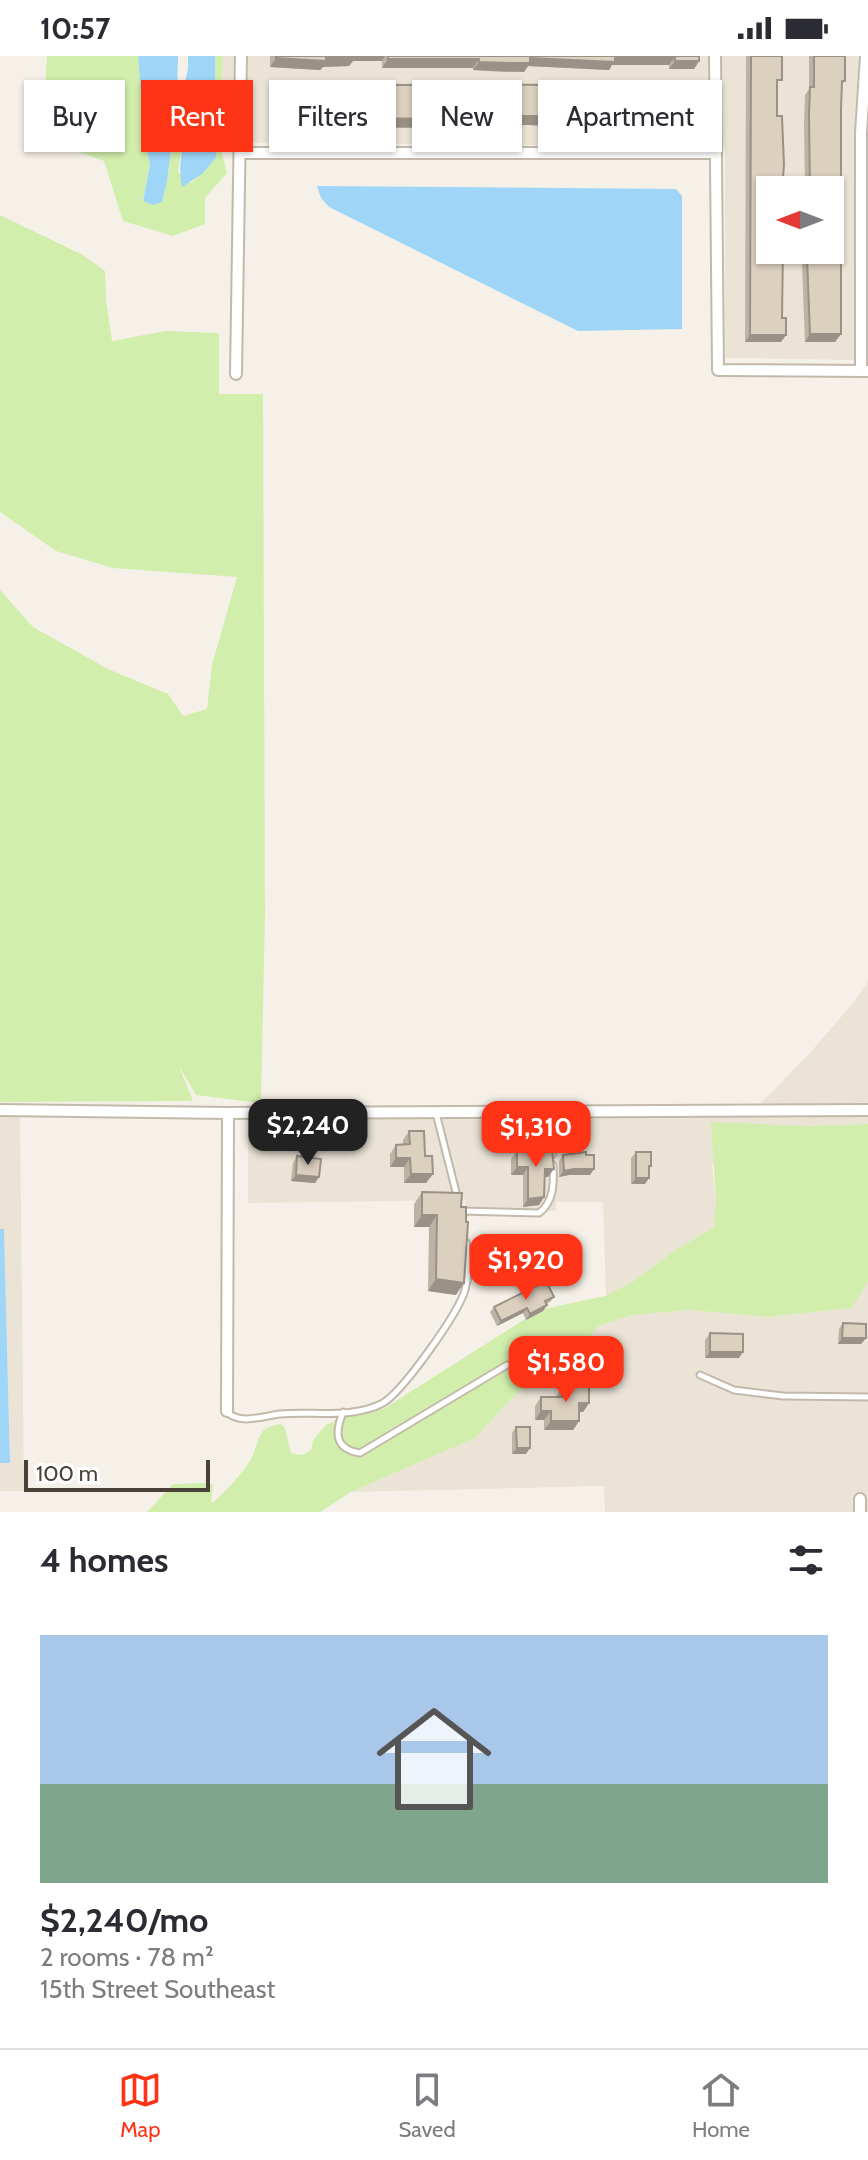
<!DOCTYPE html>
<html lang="en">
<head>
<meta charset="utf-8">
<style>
	:root { --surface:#fff; --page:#f7f7f7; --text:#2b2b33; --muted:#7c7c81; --line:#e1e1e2; --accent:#ff3316 }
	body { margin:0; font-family:Cabin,sans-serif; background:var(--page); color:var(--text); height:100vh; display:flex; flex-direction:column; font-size:30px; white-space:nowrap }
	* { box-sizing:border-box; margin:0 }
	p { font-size:26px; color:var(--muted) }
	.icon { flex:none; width:44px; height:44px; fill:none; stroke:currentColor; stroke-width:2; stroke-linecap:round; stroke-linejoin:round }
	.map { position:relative; height:1456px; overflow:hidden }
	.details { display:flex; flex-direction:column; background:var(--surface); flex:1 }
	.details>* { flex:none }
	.hud { position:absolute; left:24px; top:24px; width:820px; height:72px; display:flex; gap:16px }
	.needle { width:52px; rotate:270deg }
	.tools { position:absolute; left:756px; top:120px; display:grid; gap:16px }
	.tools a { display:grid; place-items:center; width:88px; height:88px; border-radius:0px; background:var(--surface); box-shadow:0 2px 6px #0004; font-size:40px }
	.scale { position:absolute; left:24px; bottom:20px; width:186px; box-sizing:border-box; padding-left:8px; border:4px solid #4a4236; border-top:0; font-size:22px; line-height:28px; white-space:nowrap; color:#4a4236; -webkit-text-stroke:6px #fff; paint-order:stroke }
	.price { position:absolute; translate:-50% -68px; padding:0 18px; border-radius:16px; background:var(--accent); color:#fff; font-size:26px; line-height:52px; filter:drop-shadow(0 2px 4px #0008) }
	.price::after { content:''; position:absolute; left:50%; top:48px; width:24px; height:18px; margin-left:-12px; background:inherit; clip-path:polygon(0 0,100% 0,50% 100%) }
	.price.on { background:#222; color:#fff }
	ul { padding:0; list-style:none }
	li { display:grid; align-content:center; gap:16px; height:424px; padding:0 40px }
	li+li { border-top:2px solid var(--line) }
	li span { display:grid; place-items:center; height:248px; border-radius:0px; color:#555 }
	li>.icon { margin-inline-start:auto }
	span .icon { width:144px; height:144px; fill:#fffc; stroke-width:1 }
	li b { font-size:34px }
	h2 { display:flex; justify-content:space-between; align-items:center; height:96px; padding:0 40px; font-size:34px }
	.tag { padding:0 28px; border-radius:0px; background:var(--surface); box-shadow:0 2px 6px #0004; font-size:28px; line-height:72px }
	.tag.on { background:var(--accent); color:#fff }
	.status { display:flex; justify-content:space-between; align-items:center; height:56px; padding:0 40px; background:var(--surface); direction:ltr }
	.status svg { height:22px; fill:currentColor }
	.dock { display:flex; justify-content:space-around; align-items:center; height:112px; border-top:2px solid var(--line); background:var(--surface); font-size:22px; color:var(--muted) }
	.dock a { display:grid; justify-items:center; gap:4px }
	.dock .on { color:var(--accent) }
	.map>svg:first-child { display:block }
</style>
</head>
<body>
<div class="status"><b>10:57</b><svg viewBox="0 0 49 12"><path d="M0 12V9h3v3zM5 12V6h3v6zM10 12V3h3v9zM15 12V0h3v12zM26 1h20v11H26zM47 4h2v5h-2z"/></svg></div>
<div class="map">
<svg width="868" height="1456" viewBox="0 0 868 1456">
	<rect width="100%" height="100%" fill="#f6f1e8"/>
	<path fill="#eae3d6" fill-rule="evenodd" d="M223,0h11v87h-14z
		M248,0h460v90l-460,-3z
		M722,0h137l-5,77v227l-129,-2v-211l-2,-1zM770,134h60v60h-60z
		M868,925v123h-108l49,-50 45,-52z
		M868,1060v8l-66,2 -90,38 4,37 -1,26 -41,24 -40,30 -28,15 -3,-94h-47v9l-90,1 -1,-12 -217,3v-84z
		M0,1061h20l4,374h-24v-28h10l-6,-234h-4z
		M868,1225v231h-263l-1,-26 -253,6 124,-54 42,-45 51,-28 30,-39 34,-11 58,-5 77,7 85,-9z"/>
	<path fill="#d2eead" d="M47,0h91l6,80 6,29 -7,35 19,1 5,-19 10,-80 8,6 1,12 -8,52 13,11 25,-25 -1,-102h8l-3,89 7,28 -22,25v26l-32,12 -50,-15 -19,-60 -38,-14 -23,-30z
		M0,159l83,40 22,16 1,28 6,42 54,-10 53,2v61h44l2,520 -4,189 -65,-8 -17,-29 14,35 -193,1v-512l33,37 75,42 60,25 15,22 24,-7 5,-44 25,-88 -124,-9 -57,-17 -56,-39z
		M711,1066l91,4 66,-2v157l-16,27 -85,9 -77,-7 -58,5 -34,11 -30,39 -51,28 -42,45 -124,54 -31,20h-173l26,-28 33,-1 7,2 -2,18c11,-6 32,-31 39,-42 5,-9 7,-22 13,-30 5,-5 12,-6 18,-7l4,4 6,25 11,2 9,-5 2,-10 13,-15 22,-10 37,-7 154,-98 66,-14 29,-15 40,-30 40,-24 2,-26z"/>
	<path fill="#9fd6f8" d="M138,0h40l-1,38 5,1 6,-26v-13h27l1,102 -14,16 -20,13c-6,-27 6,-52 3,-79l-8,-5 -10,79 -5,20 -9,3 -10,-4 7,-36 -6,-29z
		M317,130l359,3 6,7v133l-104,2 -249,-124 -8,-9z
		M0,1173h4l6,234h-10z"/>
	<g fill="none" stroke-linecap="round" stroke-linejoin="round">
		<defs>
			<path id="service" d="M537,1056l14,33 1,10
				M436,1057l21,83
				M461,1155l78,2c15,-11 15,-30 14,-48
				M700,1319l34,15 49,6 85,1
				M227,1356c13,13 36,4 53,2 33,-3 73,5 103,-11 20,-12 75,-89 82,-113 5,-16 3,-32 1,-48
				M343,1356c-8,20 -9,37 17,41l147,-88"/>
			<path id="minor" d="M715,0l3,314 150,1
				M241,97h475
				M861,315v-238l5,-77
				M236,318l5,-318
				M0,1054l228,3 640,-3
				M227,1355l1,-298
				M860,1456v-13"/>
		</defs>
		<use href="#service" stroke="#c2b9aa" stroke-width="9"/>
		<use href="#minor" stroke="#c2b9aa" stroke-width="14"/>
		<use href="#service" stroke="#fff" stroke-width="5"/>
		<use href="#minor" stroke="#fff" stroke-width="10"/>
	</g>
	<path fill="#bdb3a4" d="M270,0h429v5l-5,8h-25v-4h-57l-3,5 -81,-4 -4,6h-22l-29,-2v-2h-91v-7h-29l-4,5 -26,1 -3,3 -50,-3z
		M746,0h36l-5,31v29l-7,74 11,152h-36z
		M809,0h36v25l-3,3 -1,25v225l-6,8h-30l-3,-77 4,-7v-8h24v-60h-25l-1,-67 1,-28 4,-6z
		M275,27l24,2 114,6 61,-3 3,-4 216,44h-109l-55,-3h-32l-2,3 -225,-1 -1,-36z
		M409,1075l16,25 8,18 -7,9h-22v-16h-14v-13l6,-9 7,-1v-4z
		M517,1095l31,26h-3l-6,28 -16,2v-32h-12v-16z
		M636,1096l15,14 -2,3 -4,15h-14v-26z
		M563,1099l27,20h-21l-10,2v-16z
		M297,1100l22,21 -4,6 -24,-2 2,-18z
		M422,1136l40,1 -6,102 -28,-4 1,-64h-15v-23z
		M554,1241l-4,5 -4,2 1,1 -4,6 -17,9 -3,-7 -26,13 -7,-14 4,-5z
		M843,1267l23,15 -5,6h-23l1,-15z
		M710,1277l29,25h-34v-18z
		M562,1330l27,17 -6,9h-4v9l-6,9h-29v-10h-9v-14l6,-9h15z
		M516,1371l10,27h-14v-21z"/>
	<path fill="#9a9286" d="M353,0h32l-3,5h-29l-4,5 -26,1 -3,3 -50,-3 6,-9h50z
		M675,1l-6,8h-57l-3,5 -81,-4 -4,6 -51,-2 6,-8 51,-4z
		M388,3h91l-6,9h-91z
		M675,5h24l-5,8h-25z
		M501,60l199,4 -7,8h-109l-55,-3h-32l-2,3 -225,-1 6,-9z
		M810,278h31l-6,8h-30z
		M750,279h36l-5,7h-36z
		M396,1102h14l-6,9h-14z
		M517,1111h11l-5,8h-12z
		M545,1113h9l-6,8h-9z
		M574,1113h20l-4,6h-21l-10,2 5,-6z
		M411,1118h22l-7,9h-22z
		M296,1119l23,2 -4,6 -24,-2z
		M636,1122h13l-4,6h-14z
		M544,1141l-5,8 -16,2 5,-8z
		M422,1159h15l-8,12h-15z
		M436,1223l28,4 -8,12 -28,-4z
		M547,1249l-4,6 -17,9 4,-6z
		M527,1252l-4,5 -26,13 4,-5z
		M842,1282h24l-5,6h-23z
		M710,1296h33l-4,6h-34z
		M579,1347h10l-6,9h-10z
		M541,1355h10l-7,9h-9z
		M551,1365h28l-6,9h-29z
		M517,1392h13l-4,6h-14z"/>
	<path fill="#dcd0bf" stroke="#9a9286" stroke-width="2" d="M276,0h79v2h-29v3l-50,-3z
		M388,0h311v5h-24v-4h-60v5l-85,-4v5h-22l-29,-1v-3h-91z
		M751,0h31v24h-5v36h5l2,49 -2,25h-12v60h13l-1,68h4v17h-36z
		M814,0h31v25h-3l-1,28v225h-31l-3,-77h5v-7h18v-60h-20l-1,-74 1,-29h4z
		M299,26v3h114v6l64,-3v-4l222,3 1,33h-110l-54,-4h-35v3l-225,-1 -1,-35z
		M409,1075h15l1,25h7l1,18h-22l-1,-16h-14v-13l14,-1z
		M552,1093l2,20h-9l-1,28 -16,2v-32h-11v-16z
		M586,1096v3h8v14h-20l-10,2 -1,-16z
		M636,1096h15v14h-2v12h-13z
		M297,1100l24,3 -2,18 -23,-2z
		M422,1136l40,1 -1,14h5v15h2l-4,61 -28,-4 1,-64h-15z
		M546,1225l8,16 -9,4 2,4 -17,9 -3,-6 -26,13 -7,-14z
		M843,1267l23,1v14h-24z
		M710,1277l33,1v18h-33z
		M562,1330l27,1v16h-10v18h-28v-10h-10v-14h21z
		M516,1371h14v21h-13z"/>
</svg>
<div class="tools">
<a><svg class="needle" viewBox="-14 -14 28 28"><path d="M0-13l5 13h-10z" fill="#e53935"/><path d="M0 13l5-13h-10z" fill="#7c7c81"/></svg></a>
</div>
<div class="scale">100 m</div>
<b class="price on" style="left:308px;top:1111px">$2,240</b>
<b class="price" style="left:536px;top:1113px">$1,310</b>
<b class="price" style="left:526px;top:1246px">$1,920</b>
<b class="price" style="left:566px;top:1348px">$1,580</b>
<div class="hud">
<a class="tag">Buy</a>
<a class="tag on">Rent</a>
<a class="tag">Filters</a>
<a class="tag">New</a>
<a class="tag">Apartment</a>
</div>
</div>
<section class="details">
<h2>4 homes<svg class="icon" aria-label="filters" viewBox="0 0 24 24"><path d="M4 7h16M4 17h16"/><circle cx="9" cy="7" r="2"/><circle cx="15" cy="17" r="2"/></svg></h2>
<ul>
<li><span style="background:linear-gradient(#a9c7e8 60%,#7fa58c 0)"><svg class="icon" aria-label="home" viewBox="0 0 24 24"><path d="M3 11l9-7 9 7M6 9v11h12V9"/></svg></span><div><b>$2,240/mo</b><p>2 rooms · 78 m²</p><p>15th Street Southeast</p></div></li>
</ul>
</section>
<nav class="dock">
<a class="on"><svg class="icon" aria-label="map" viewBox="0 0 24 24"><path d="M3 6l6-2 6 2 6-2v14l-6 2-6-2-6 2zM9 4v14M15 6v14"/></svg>Map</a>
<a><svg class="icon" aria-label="saved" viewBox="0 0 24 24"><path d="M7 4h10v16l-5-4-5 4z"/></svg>Saved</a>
<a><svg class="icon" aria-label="home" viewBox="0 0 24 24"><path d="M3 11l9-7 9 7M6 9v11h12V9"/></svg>Home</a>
</nav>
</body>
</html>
